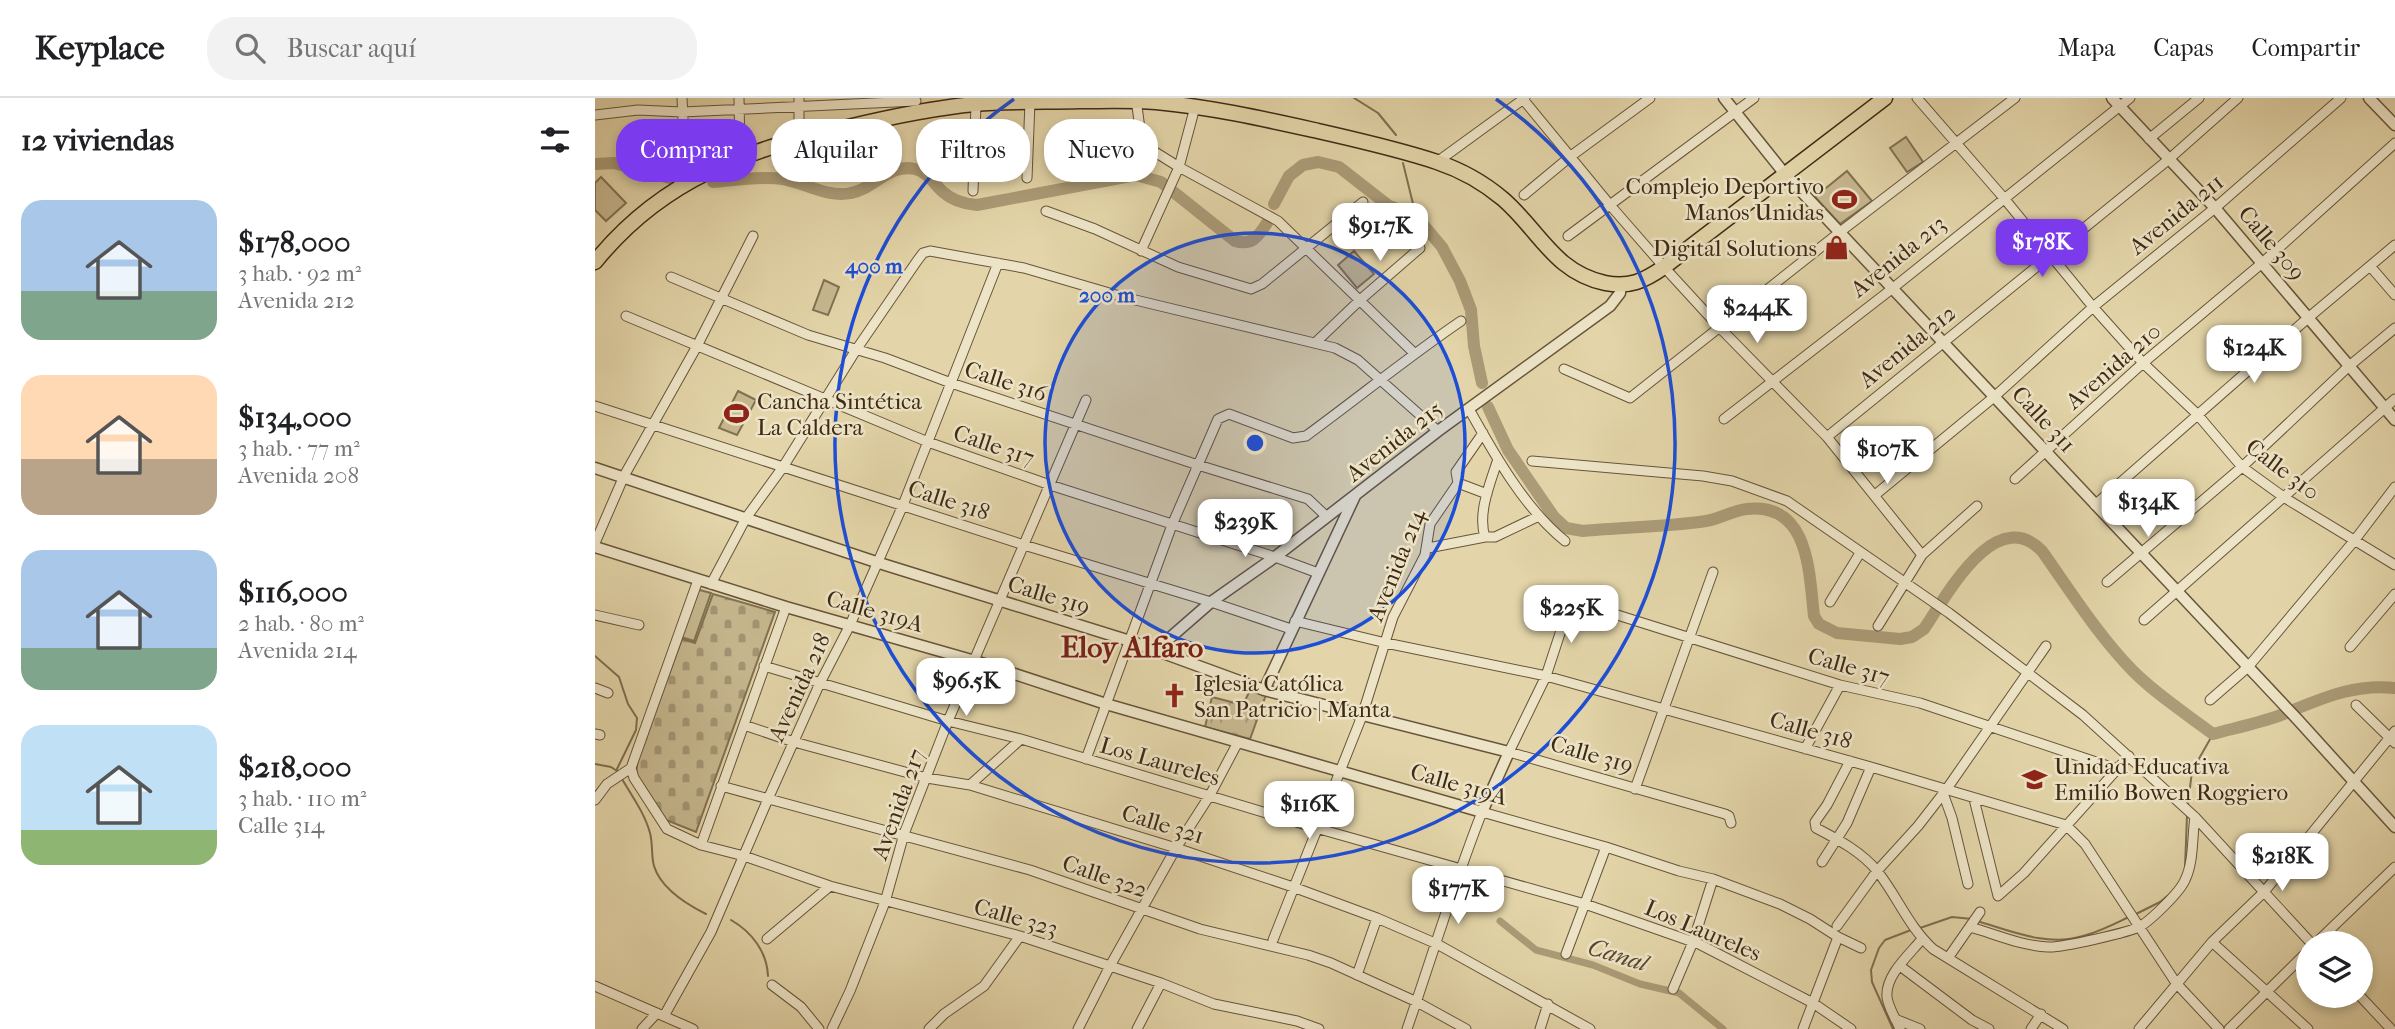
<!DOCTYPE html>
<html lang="es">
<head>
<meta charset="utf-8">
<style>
	:root { --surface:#fff; --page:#f2f2f2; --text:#202124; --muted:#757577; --line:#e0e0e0; --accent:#7c3aed }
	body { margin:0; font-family:"IM FELL French Canon",serif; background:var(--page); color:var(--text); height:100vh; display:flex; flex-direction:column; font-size:26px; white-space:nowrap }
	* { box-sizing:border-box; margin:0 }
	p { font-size:23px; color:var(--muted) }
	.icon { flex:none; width:38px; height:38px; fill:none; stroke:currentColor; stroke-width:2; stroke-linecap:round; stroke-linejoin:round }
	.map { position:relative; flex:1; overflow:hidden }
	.sheet { display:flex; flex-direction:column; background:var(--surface); width:595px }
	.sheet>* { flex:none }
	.banner { position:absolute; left:21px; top:21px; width:665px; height:63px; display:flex; gap:14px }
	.tools { position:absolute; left:1701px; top:833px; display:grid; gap:14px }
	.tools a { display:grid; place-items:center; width:77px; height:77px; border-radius:50%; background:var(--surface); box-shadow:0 4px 10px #0003; font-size:35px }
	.price { position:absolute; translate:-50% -60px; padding:0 16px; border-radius:14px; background:#fff; color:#222; font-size:23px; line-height:46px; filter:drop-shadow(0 2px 4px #0008) }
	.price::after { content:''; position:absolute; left:50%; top:42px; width:21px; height:16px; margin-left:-10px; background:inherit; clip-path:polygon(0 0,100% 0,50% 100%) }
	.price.selected { background:var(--accent); color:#fff }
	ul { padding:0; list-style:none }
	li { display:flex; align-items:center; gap:21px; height:175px; padding:0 21px }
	li span { display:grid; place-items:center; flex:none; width:196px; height:140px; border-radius:21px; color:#555 }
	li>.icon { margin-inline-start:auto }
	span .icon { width:84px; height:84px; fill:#fffc; stroke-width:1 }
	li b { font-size:30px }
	h2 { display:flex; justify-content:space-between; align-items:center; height:84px; padding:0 21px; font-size:30px }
	.tag { padding:0 24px; border-radius:28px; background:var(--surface); box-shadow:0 4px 10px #0003; font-size:24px; line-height:63px }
	.tag.selected { background:var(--accent); color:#fff }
	header { display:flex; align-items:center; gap:42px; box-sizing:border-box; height:98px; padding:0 35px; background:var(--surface); border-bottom:2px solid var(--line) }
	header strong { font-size:33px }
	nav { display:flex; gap:38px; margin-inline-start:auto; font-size:24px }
	.search { width:490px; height:63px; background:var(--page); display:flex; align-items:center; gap:18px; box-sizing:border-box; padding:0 24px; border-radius:28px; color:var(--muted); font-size:26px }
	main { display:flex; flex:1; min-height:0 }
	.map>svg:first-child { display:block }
</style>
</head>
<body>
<header>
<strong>Keyplace</strong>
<div class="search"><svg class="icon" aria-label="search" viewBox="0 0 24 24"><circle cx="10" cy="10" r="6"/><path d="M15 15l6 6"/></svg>Buscar aquí</div>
<nav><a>Mapa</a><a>Capas</a><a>Compartir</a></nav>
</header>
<main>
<section class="sheet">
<h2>12 viviendas<svg class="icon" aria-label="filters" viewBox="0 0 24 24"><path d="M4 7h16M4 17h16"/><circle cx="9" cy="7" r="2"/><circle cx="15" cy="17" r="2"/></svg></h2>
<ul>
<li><span style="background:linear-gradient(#a9c7e8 65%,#7fa58c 0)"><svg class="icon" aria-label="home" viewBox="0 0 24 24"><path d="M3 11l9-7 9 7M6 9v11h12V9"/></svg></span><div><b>$178,000</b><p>3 hab. · 92 m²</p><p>Avenida 212</p></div></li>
<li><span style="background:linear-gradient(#ffd9b3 60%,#b9a48a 0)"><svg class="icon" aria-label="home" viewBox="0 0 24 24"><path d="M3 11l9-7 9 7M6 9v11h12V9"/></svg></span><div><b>$134,000</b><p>3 hab. · 77 m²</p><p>Avenida 208</p></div></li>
<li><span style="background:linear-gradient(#a9c7e8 70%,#7fa58c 0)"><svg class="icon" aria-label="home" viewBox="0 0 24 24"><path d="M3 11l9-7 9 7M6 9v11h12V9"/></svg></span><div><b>$116,000</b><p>2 hab. · 80 m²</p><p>Avenida 214</p></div></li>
<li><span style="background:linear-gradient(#bfe0f5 75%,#8fb573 0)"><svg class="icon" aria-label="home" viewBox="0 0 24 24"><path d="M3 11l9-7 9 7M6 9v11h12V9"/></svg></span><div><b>$218,000</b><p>3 hab. · 110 m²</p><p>Calle 314</p></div></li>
</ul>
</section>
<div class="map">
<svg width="1800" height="931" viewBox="0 0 1800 931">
	<defs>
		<pattern id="cemetery-stones" width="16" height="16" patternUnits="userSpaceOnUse" patternTransform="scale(1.75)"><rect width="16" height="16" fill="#c7b890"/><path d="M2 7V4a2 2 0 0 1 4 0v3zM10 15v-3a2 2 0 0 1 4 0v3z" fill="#a39674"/></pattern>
		<pattern id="park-crowns" width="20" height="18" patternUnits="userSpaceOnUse" patternTransform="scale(1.75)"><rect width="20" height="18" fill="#c7b890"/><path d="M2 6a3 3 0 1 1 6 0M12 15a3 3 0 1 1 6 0" fill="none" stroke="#a39674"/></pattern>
	</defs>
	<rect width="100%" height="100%" fill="#e3d5a9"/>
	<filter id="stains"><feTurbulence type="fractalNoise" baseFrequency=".00286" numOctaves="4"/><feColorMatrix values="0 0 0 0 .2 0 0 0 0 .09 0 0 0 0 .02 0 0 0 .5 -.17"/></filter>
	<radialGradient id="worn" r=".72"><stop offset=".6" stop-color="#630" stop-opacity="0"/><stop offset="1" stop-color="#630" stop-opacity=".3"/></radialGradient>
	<path fill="url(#cemetery-stones)" stroke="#827152" stroke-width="2" d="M118,496l62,18 -79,220 -30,-12 -30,-45 2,-17 44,-119 13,4z"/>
	<path fill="url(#park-crowns)" stroke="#827152" stroke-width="2" d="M656,590l16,4 -17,47 -45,-12 7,-30 31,8z"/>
	<path fill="#c7b890" stroke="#827152" stroke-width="2" d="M1311,39l17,25 -16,10 -17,-24z
		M1252,73l25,30 -32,23 -25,-27z
		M6,79l25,26 -20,18 -11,-11v-27z
		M759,153l20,23 -17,14 -19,-23z
		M229,182l15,7 -11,28 -15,-5z
		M143,293l18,9 -19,35 -18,-7z
		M101,491l15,4 -17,48 -16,-5z"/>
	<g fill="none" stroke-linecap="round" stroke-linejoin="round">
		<path stroke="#7f6e50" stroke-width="2" d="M759,0l24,15 18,22
			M280,32l20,39
			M808,65l13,53
			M0,558l24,21 9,27 9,14 -1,12 -19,39
			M0,666l16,3 6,4
			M27,681c10,17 23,35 28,54 3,11 1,23 4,33 7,23 32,38 52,48
			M1593,706l4,-33 21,-37
			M1590,769l2,-51
			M1539,817l26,-13 11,-9
			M136,822c21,12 36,32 37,56
			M1382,823c34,10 70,26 106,15 16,-4 31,-12 46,-19
			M1325,830l32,-11 20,2
			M1298,931l-21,-47 -1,-12 8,-22 6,-8 26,-10"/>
		<path stroke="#ab9b77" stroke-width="7" d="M905,823l36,29 57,15 47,19 39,9 44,36"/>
		<path stroke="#ab9b77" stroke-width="12" d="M0,66l19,-1 56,15
			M118,84c23,-2 47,-6 70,-3 23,4 44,19 68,14 23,-4 38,-30 64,-24 13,3 19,15 28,23 10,9 22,12 34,13l159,-30 25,7 74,59c17,5 23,-4 32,-18
			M679,106l15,-28 14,-11 15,-3 21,5 50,39 27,10 26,31 18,34 11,29 3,36 8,37
			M893,309l20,43 46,67 12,11 17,3c41,-4 83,-4 123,-10 14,-2 27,-11 41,-12 63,-7 62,65 67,107l5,8 18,9 63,6 12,-2 12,-8c22,-32 71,-126 118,-78 29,41 56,84 91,120 24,24 52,42 80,63 22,-6 46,-11 68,-19 38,-15 72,-32 114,-27"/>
		<defs>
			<path id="minor" d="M87,0l4,85
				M144,0l1,58
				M927,0l88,107 54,62 55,60 108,110 95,118
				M1322,0l86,99 90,110 50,56 54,51 45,53 43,31 110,67
				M541,1l5,37 6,11 32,20 99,54 136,132
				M0,17l43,-5 44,2 234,-11
				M1554,41l50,-41
				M842,64l88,-64
				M204,68v-68
				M432,80l3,-76
				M378,93l3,-87
				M929,97l47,-39 79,-58
				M451,113l49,18 83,38 73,22 11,-5 101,-82
				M973,138l186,-138
				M546,153l38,-84 16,-60
				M1775,168l25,29
				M76,179l137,58 77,23 66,25 247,82 110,34 19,18
				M31,218l302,126 122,43 225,72 43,16
				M720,245l45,-43 60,-52
				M969,271l66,29 210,-166 175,-134
				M0,308l429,139 187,57 80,27
				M874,311c25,45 56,100 96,132
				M1129,321l169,-131 237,-190
				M888,335l-27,39 2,11 29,11
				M1232,339l341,-277 70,-62
				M903,361c-7,22 -21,54 -13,78h10l44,-21
				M937,363l171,15 29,5 55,20 162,112 134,102 112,102 116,126
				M1420,381l128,-116 118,-99 134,-121
				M1280,397l119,-98 99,-90 122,-99 126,-110
				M1500,407l213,-187 87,-73
				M0,445l29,-67 73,-130 56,-110
				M833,450l57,-11
				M1512,484l135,-115 106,-100 47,-39
				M116,486l35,-66 37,-51 73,-117 61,-89 6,-8 7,-2 94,17 99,29 212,51 23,12 80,71
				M1235,504l30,-49
				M0,517l44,10
				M1549,522l251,-221
				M700,523l91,22 160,33 325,91 195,58 19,19 91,139 43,46
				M1283,528l44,-71 55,-49
				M1755,549l45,-53
				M169,568l184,55 73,18 295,89 269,76 114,40 114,59 38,26
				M0,590l13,5
				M1615,602l38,-33 106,-126 41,-54
				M1761,607l39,38
				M149,627l50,17 133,36 43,7 206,63 117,39 84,31 60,26 153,85
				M0,636l5,1
				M1210,651l35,-64
				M491,661l86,-234 46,-106 11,-5 64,24 13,-2c52,-38 102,-79 155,-115
				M1255,663l-23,44 -12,17 1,6c23,12 46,24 62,44 20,26 31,55 55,77l130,80
				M36,670l3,10 33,51 34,16 43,11 86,30 190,50 141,47 53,21 83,17 22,8
				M375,687l51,-46
				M126,688l309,84 170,59 108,26 23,8 86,39 49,27
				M1040,691l78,-217
				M1348,695l9,25 16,66
				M1379,701l24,97 26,-23 105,-117
				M0,702l12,-16 24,-16 67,-188
				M1136,725l-2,-7 -4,-2 -216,-62 37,-76 24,-73 6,-1 264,83 80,18 197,66
				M106,747l85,-238
				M1227,764l25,-39 24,-56
				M1242,828l40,-55 41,-45 28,-36 100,-144
				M1375,829c25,7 52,19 78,20 13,1 83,-15 93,-21 12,-8 39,-34 44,-46 9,-18 7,-44 10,-63
				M172,841l63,-53
				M678,842l89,-224 31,-99 32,-62 5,-31 28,-41
				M1617,844l96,87
				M1721,845l79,-76
				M971,856l40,-107
				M1353,860l32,-46
				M1305,868l72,54 17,9
				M762,877l20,-57
				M177,887l29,22 18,22
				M0,888l98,43
				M1078,891l20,-47 20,-63
				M1765,898l31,33
				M69,918l47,-84 57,-133 52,-116 30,-58 53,-120 95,-242
				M1300,921l25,10
				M47,931l15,-16
				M237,931l18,-38 35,-89 19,-68 44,-113 138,-321
				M334,931l15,-15 40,-28 36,-50
				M483,931l32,-63 66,-118 34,-53 28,-53
				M542,931l24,-46
				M812,931c25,-72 47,-146 75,-217l124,35 73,24 34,8 67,25 30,15 28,18 23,11
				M945,931l8,-25
				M1208,931l35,-92
				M1305,931c-4,-10 -12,-22 -13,-32 -2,-22 23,-43 35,-58
				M1436,931l10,-15
				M1544,931l73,-87 52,-50 131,-161
				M1634,931l79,-78"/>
			<path id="tertiary" d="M1129,0l60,75 514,547 97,107
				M1517,0l103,110 180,212
				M1774,0l26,27
				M0,370l281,94 254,79 134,49 245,62 -27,60 -376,-108 -131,-43 -189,-54 -191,-60
				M561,552l55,-48 64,-45 163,-126 172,-125 10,-13 1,-8
				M669,592l91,-194"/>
			<path id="primary" d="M0,164c68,-84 151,-112 253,-135 42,-10 84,-19 127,-23 35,-3 70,-2 105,-3 25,0 51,-1 76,1 55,5 108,17 162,29 39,9 80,18 119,31 24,8 47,21 66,37 36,31 51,73 102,84 24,5 39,-2 59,-16l221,-169"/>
		</defs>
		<use href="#minor" stroke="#67553a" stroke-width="11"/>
		<use href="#tertiary" stroke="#67553a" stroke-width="13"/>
		<use href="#primary" stroke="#3e2a15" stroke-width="17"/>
		<use href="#minor" stroke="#ede4c7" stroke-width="9"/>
		<use href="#tertiary" stroke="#ede4c7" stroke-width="10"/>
		<use href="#primary" stroke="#e3d5a9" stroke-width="14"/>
	</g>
	<circle cx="660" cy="345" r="210" fill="#1d4ed8" fill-opacity=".12"/>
	<g fill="none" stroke="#1d4ed8" stroke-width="3.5">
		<circle cx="660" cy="345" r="210"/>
		<path d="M901 1A420 420 0 1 1 419 1"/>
	</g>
	<defs>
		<symbol id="stadium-bare" viewBox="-9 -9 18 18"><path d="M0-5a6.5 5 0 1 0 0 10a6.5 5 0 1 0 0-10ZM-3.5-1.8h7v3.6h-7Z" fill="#8f2418" stroke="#ede4c7" stroke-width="2.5" paint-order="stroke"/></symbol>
		<symbol id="shop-bare" viewBox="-9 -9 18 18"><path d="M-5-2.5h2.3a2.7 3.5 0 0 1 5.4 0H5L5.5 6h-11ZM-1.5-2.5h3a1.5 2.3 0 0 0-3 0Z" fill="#8f2418" stroke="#ede4c7" stroke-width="2.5" paint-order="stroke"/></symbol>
		<symbol id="church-bare" viewBox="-9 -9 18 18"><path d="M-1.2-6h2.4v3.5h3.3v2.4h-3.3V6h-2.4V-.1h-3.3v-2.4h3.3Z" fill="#8f2418" stroke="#ede4c7" stroke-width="2.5" paint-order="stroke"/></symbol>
		<symbol id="school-bare" viewBox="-9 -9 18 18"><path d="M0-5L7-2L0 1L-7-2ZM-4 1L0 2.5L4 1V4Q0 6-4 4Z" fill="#8f2418" stroke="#ede4c7" stroke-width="2.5" paint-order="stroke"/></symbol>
	</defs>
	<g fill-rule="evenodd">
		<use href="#stadium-bare" x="1232" y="84" width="35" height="35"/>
		<use href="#shop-bare" x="1224" y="132" width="35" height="35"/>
		<use href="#stadium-bare" x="124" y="298" width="35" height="35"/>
		<use href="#church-bare" x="562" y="580" width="35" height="35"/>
		<use href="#school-bare" x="1422" y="664" width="35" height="35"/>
	</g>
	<g text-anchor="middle" stroke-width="5" stroke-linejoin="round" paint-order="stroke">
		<g font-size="23" fill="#3e2a15" stroke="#ede4c7" text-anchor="start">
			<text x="1229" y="96" text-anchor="end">Complejo Deportivo<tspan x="1229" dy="26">Manos Unidas</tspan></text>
			<text x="1222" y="158" text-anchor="end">Digital Solutions</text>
			<text x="162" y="311">Cancha Sintética<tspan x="162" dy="26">La Caldera</tspan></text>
			<text x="599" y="593">Iglesia Católica<tspan x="599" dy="26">San Patricio | Manta</tspan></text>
			<text x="1459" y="676">Unidad Educativa<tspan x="1459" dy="26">Emilio Bowen Roggiero</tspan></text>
		</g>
		<g font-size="23" fill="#3e2a15" stroke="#ede4c7">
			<text transform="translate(1581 116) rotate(-39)" y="8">Avenida 211</text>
			<text transform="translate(1677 145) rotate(50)" y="8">Calle 309</text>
			<text transform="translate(1303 158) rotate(-39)" y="8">Avenida 213</text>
			<text transform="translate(1312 248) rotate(-39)" y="8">Avenida 212</text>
			<text transform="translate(1518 268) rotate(-41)" y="8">Avenida 210</text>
			<text transform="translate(411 283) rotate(18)" y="8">Calle 316</text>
			<text transform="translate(1449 321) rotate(47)" y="8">Calle 311</text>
			<text transform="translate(799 343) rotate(-38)" y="8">Avenida 215</text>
			<text transform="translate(399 347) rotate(19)" y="8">Calle 317</text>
			<text transform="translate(1688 371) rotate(37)" y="8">Calle 310</text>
			<text transform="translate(354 402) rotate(18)" y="8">Calle 318</text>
			<text transform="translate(801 467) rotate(-68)" y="8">Avenida 214</text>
			<text transform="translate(454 497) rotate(17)" y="8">Calle 319</text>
			<text transform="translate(280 513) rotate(16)" y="8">Calle 319A</text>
			<text transform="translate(1254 568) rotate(16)" y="8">Calle 317</text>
			<text transform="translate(204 589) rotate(-65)" y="8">Avenida 218</text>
			<text transform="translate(1216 632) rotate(16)" y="8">Calle 318</text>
			<text transform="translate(997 656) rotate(16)" y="8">Calle 319</text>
			<text transform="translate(565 663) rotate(16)" y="8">Los Laureles</text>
			<text transform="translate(864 686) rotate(16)" y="8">Calle 319A</text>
			<text transform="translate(303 706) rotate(-70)" y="8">Avenida 217</text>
			<text transform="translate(568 726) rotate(17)" y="8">Calle 321</text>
			<text transform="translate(510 778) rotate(19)" y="8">Calle 322</text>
			<text transform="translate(421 819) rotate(16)" y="8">Calle 323</text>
			<text transform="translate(1108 832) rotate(23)" y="8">Los Laureles</text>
		</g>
		<g font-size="24" font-style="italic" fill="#59462e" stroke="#ede4c7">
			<text transform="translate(1023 857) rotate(17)" y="8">Canal</text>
		</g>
		<g font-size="30" font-weight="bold" fill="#7a1f14" stroke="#ede4c7">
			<text x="537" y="559">Eloy Alfaro</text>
		</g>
	</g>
	<circle cx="660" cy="345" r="10" fill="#1d4ed8" stroke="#ede4c7" stroke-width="3.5"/>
	<g font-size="21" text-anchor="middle" font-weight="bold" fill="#1d4ed8" stroke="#ede4c7" stroke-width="5" stroke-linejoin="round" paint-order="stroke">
		<text x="279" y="175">400 m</text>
		<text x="512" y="204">200 m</text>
	</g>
	<rect width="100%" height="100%" filter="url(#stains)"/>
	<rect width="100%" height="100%" fill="url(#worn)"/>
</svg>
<div class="tools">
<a><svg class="icon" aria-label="layers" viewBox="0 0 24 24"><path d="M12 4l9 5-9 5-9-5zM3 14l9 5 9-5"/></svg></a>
</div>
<b class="price" style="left:785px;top:165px">$91.7K</b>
<b class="price selected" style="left:1447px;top:181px">$178K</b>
<b class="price" style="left:1162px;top:247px">$244K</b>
<b class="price" style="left:1659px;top:287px">$124K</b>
<b class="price" style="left:1292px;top:388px">$107K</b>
<b class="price" style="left:1553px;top:441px">$134K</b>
<b class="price" style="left:650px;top:461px">$239K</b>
<b class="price" style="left:976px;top:547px">$225K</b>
<b class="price" style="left:371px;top:620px">$96.5K</b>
<b class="price" style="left:714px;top:743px">$116K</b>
<b class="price" style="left:1687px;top:795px">$218K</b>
<b class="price" style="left:863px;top:828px">$177K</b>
<div class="banner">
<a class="tag selected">Comprar</a>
<a class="tag">Alquilar</a>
<a class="tag">Filtros</a>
<a class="tag">Nuevo</a>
</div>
</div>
</main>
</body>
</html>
